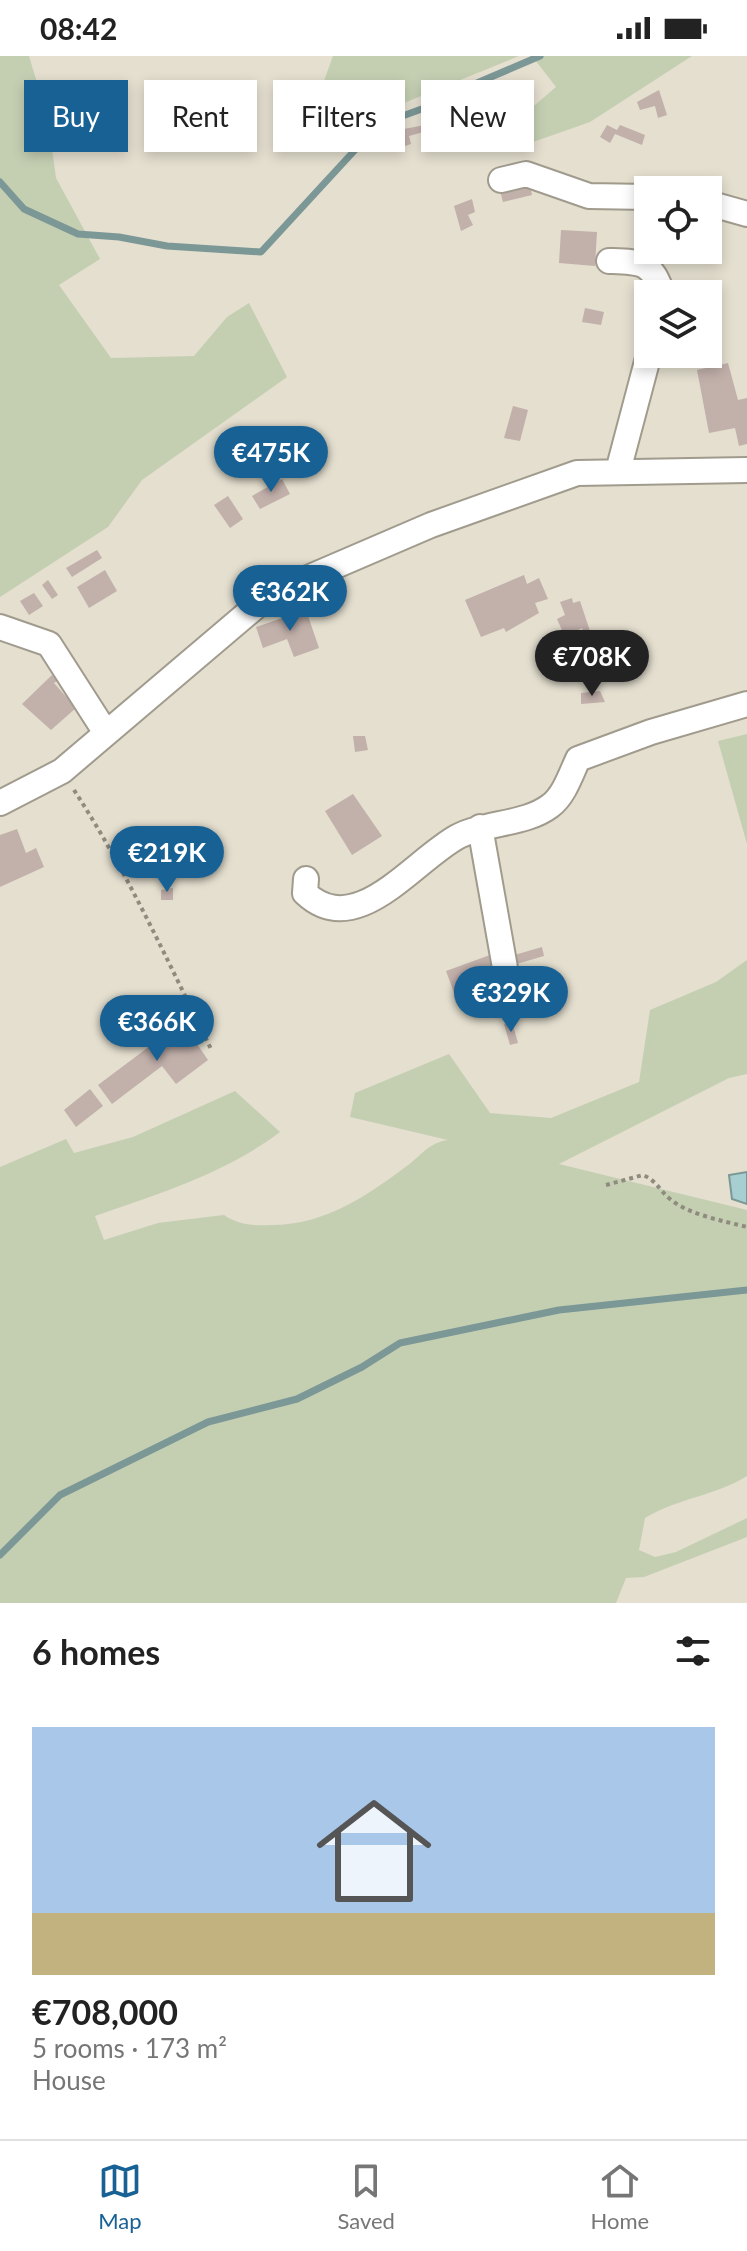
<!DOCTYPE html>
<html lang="en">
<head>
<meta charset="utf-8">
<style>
	:root { --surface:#fff; --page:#f6f6f6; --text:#222; --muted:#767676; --line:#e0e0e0; --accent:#186195 }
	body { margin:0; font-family:Lato,sans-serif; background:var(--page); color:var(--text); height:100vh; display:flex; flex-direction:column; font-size:30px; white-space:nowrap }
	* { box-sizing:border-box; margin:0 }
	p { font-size:26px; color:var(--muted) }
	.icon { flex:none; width:44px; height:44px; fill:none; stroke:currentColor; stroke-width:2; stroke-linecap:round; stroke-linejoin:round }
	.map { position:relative; height:1547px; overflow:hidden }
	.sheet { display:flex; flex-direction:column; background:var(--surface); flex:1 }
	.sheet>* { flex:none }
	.banner { position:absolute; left:24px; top:24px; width:700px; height:72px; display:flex; gap:16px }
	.tools { position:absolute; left:634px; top:120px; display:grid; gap:16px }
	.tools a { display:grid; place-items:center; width:88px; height:88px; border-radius:0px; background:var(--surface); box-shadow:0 4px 12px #0003; font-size:40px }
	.price { position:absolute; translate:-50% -68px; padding:0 18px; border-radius:28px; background:var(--accent); color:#fff; font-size:26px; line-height:52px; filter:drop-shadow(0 2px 4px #0008) }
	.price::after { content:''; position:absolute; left:50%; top:48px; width:24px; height:18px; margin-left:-12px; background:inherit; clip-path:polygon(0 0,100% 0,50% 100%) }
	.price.selected { background:#222; color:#fff }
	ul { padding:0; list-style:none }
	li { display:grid; align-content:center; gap:16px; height:424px; padding:0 32px }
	li span { display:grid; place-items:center; height:248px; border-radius:0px; color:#555 }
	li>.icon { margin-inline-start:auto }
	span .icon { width:144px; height:144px; fill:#fffc; stroke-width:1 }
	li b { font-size:34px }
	h2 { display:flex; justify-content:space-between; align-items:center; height:96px; padding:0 32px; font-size:34px }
	.chip { padding:0 28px; border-radius:0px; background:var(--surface); box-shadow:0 4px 12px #0003; font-size:28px; line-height:72px }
	.chip.selected { background:var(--accent); color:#fff }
	.status { display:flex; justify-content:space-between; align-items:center; height:56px; padding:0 40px; background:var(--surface); direction:ltr }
	.status svg { height:22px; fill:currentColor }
	.dock { display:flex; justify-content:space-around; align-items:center; height:112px; border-top:2px solid var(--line); background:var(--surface); font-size:22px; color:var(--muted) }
	.dock a { display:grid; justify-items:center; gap:4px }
	.dock .selected { color:var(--accent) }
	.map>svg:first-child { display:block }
</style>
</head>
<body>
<div class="status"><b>08:42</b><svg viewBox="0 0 49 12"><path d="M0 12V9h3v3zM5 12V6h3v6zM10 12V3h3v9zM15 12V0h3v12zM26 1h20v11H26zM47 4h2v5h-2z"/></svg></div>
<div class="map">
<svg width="747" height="1547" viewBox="0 0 747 1547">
	<rect width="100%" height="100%" fill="#e4dfcf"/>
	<path fill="#c4cfb2" d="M0,0h29l19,63 8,59 44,81 -41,26 52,73 83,-2 33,-39 22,-14 38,74 -145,103 -34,47 -108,70z
		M333,0h186l-147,60 -32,-3 -19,-24z
		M532,0h160l-102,66 -57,20 -25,-14 48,-41z
		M747,678v110l-29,-103z
		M747,904v114l-18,4 -170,86 188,46v266c-32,20 -69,22 -102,42l-6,32 16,7 21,-5 71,-34v19l-103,40 -18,1 -10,25h-616v-436l66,-28 8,14 59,-16 102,-46 45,41c-56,42 -120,61 -185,84l9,24 54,-17 66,-8c15,10 30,11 48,10 54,0 98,-31 140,-63 13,-11 18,-19 36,-22l-98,-23 5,-24 94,-39 41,59 61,5 88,-36 11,-72 66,-28z"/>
	<path fill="#a7cfd1" stroke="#7b9796" stroke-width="2" d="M747,1116v32l-15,-5 -3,-24z"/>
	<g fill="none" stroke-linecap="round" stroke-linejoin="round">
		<path stroke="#7b9796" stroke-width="7" d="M0,126l24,27 54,25 41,3 48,9 94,6 117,-127 79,-29 20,-13 63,-27
			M0,1499l60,-60 148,-73 89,-23 65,-32 38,-24 159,-33 188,-20"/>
	</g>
	<path fill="#c2b0ab" d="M659,34l8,25 -9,3 -3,-12 -15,4 -3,-8z
		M80,65l5,13 -9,4 -5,-13z
		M425,69l2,6 -18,5 2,8 -15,5 -2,-9h-4l-2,-8z
		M607,69l10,5 3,-5 25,10 -3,10 -27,-11 -5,9 -10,-6z
		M529,124l3,15 -29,7 -3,-11z
		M472,143l3,13 -7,3 5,10 -12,6 -7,-25z
		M561,174l36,2 -2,34 -36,-3z
		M585,252l19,4 -3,13 -19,-3z
		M728,307l10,37 9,-2v46l-8,2 -4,-18 -26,5 -12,-63z
		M513,350l15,4 -8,31 -16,-3z
		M282,423l8,15 -30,15 -8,-13z
		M228,440l15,23 -13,9 -16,-23z
		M97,494l5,8 -30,19 -6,-9z
		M105,514l12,21 -28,17 -12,-21z
		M524,519l3,9 12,-6 9,21 -13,4 4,10 -33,19 -2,-4 -23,9 -16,-37z
		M48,524l10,15 -6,4 -10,-14z
		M34,537l9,13 -14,9 -9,-14z
		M572,542l1,5 7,-2 10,30 -6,2 -2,-5 -17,9 -8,-18 8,-4 -5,-13z
		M306,554l13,38 -25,9 -7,-18 -24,9 -7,-21z
		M52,619l5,6 -3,2 22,25 -25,22 -29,-26z
		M600,635l5,11 -24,2v-11z
		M353,680h12l3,14 -13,2z
		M353,738l29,42 -30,19 -27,-44z
		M17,773l9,24 10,-5 8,19 -44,20v-52z
		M173,832v12h-12v-10z
		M542,891l2,9 -31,9 -2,-9z
		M490,899l11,39 -41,15 -14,-38z
		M538,911l2,9 -18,4 -2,-9z
		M182,966l26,38 -32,24 -14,-18 -50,38 -14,-19z
		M512,966l6,21 -8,2 -6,-21z
		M90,1033l13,17 -27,21 -12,-17z"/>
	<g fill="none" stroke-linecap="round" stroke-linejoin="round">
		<defs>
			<path id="minor" d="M501,124l25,-6 63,22 59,1
				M708,147l39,11
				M609,205c31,1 44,0 53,33
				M618,415l31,-117
				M0,571l49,17 57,89
				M0,747l62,-32 199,-169 28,-16 142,-61 146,-52 170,-3
				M480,771l30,169
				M306,823l-1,14c51,48 107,-31 152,-56 28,-15 68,-12 93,-31 14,-10 21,-32 28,-47l73,-27 96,-28"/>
		</defs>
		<use href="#minor" stroke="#a09b8d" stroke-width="28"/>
		<path stroke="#8f8b7f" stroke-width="4" stroke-dasharray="4 4" stroke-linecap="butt" d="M74,734c54,83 94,172 138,261
			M606,1129l37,-10c14,6 16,15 27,24 19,16 54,22 77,28"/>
		<use href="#minor" stroke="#fff" stroke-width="24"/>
	</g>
</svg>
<div class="tools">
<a><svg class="icon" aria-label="locate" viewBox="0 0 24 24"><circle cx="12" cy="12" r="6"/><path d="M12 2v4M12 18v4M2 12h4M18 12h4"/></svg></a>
<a><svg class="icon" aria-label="layers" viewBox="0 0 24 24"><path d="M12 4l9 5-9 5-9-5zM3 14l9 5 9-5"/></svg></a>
</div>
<b class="price" style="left:271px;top:438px">€475K</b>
<b class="price" style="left:290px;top:577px">€362K</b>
<b class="price selected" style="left:592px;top:642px">€708K</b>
<b class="price" style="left:167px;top:838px">€219K</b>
<b class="price" style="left:511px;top:978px">€329K</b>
<b class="price" style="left:157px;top:1007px">€366K</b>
<div class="banner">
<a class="chip selected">Buy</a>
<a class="chip">Rent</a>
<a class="chip">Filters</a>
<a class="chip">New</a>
</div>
</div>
<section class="sheet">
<h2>6 homes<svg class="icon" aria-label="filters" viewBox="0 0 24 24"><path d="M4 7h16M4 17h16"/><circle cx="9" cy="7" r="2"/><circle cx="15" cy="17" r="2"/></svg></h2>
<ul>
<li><span style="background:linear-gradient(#a9c7e8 75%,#c2b280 0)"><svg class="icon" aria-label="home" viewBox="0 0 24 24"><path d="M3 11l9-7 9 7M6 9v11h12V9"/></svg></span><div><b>€708,000</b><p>5 rooms · 173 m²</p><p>House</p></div></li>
</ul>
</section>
<nav class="dock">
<a class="selected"><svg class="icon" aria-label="map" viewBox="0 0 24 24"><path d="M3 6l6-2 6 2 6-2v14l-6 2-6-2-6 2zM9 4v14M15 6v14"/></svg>Map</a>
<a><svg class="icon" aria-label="saved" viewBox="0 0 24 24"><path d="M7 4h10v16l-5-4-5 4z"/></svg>Saved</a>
<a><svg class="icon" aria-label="home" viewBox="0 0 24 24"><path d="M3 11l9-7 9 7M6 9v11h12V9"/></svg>Home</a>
</nav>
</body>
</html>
